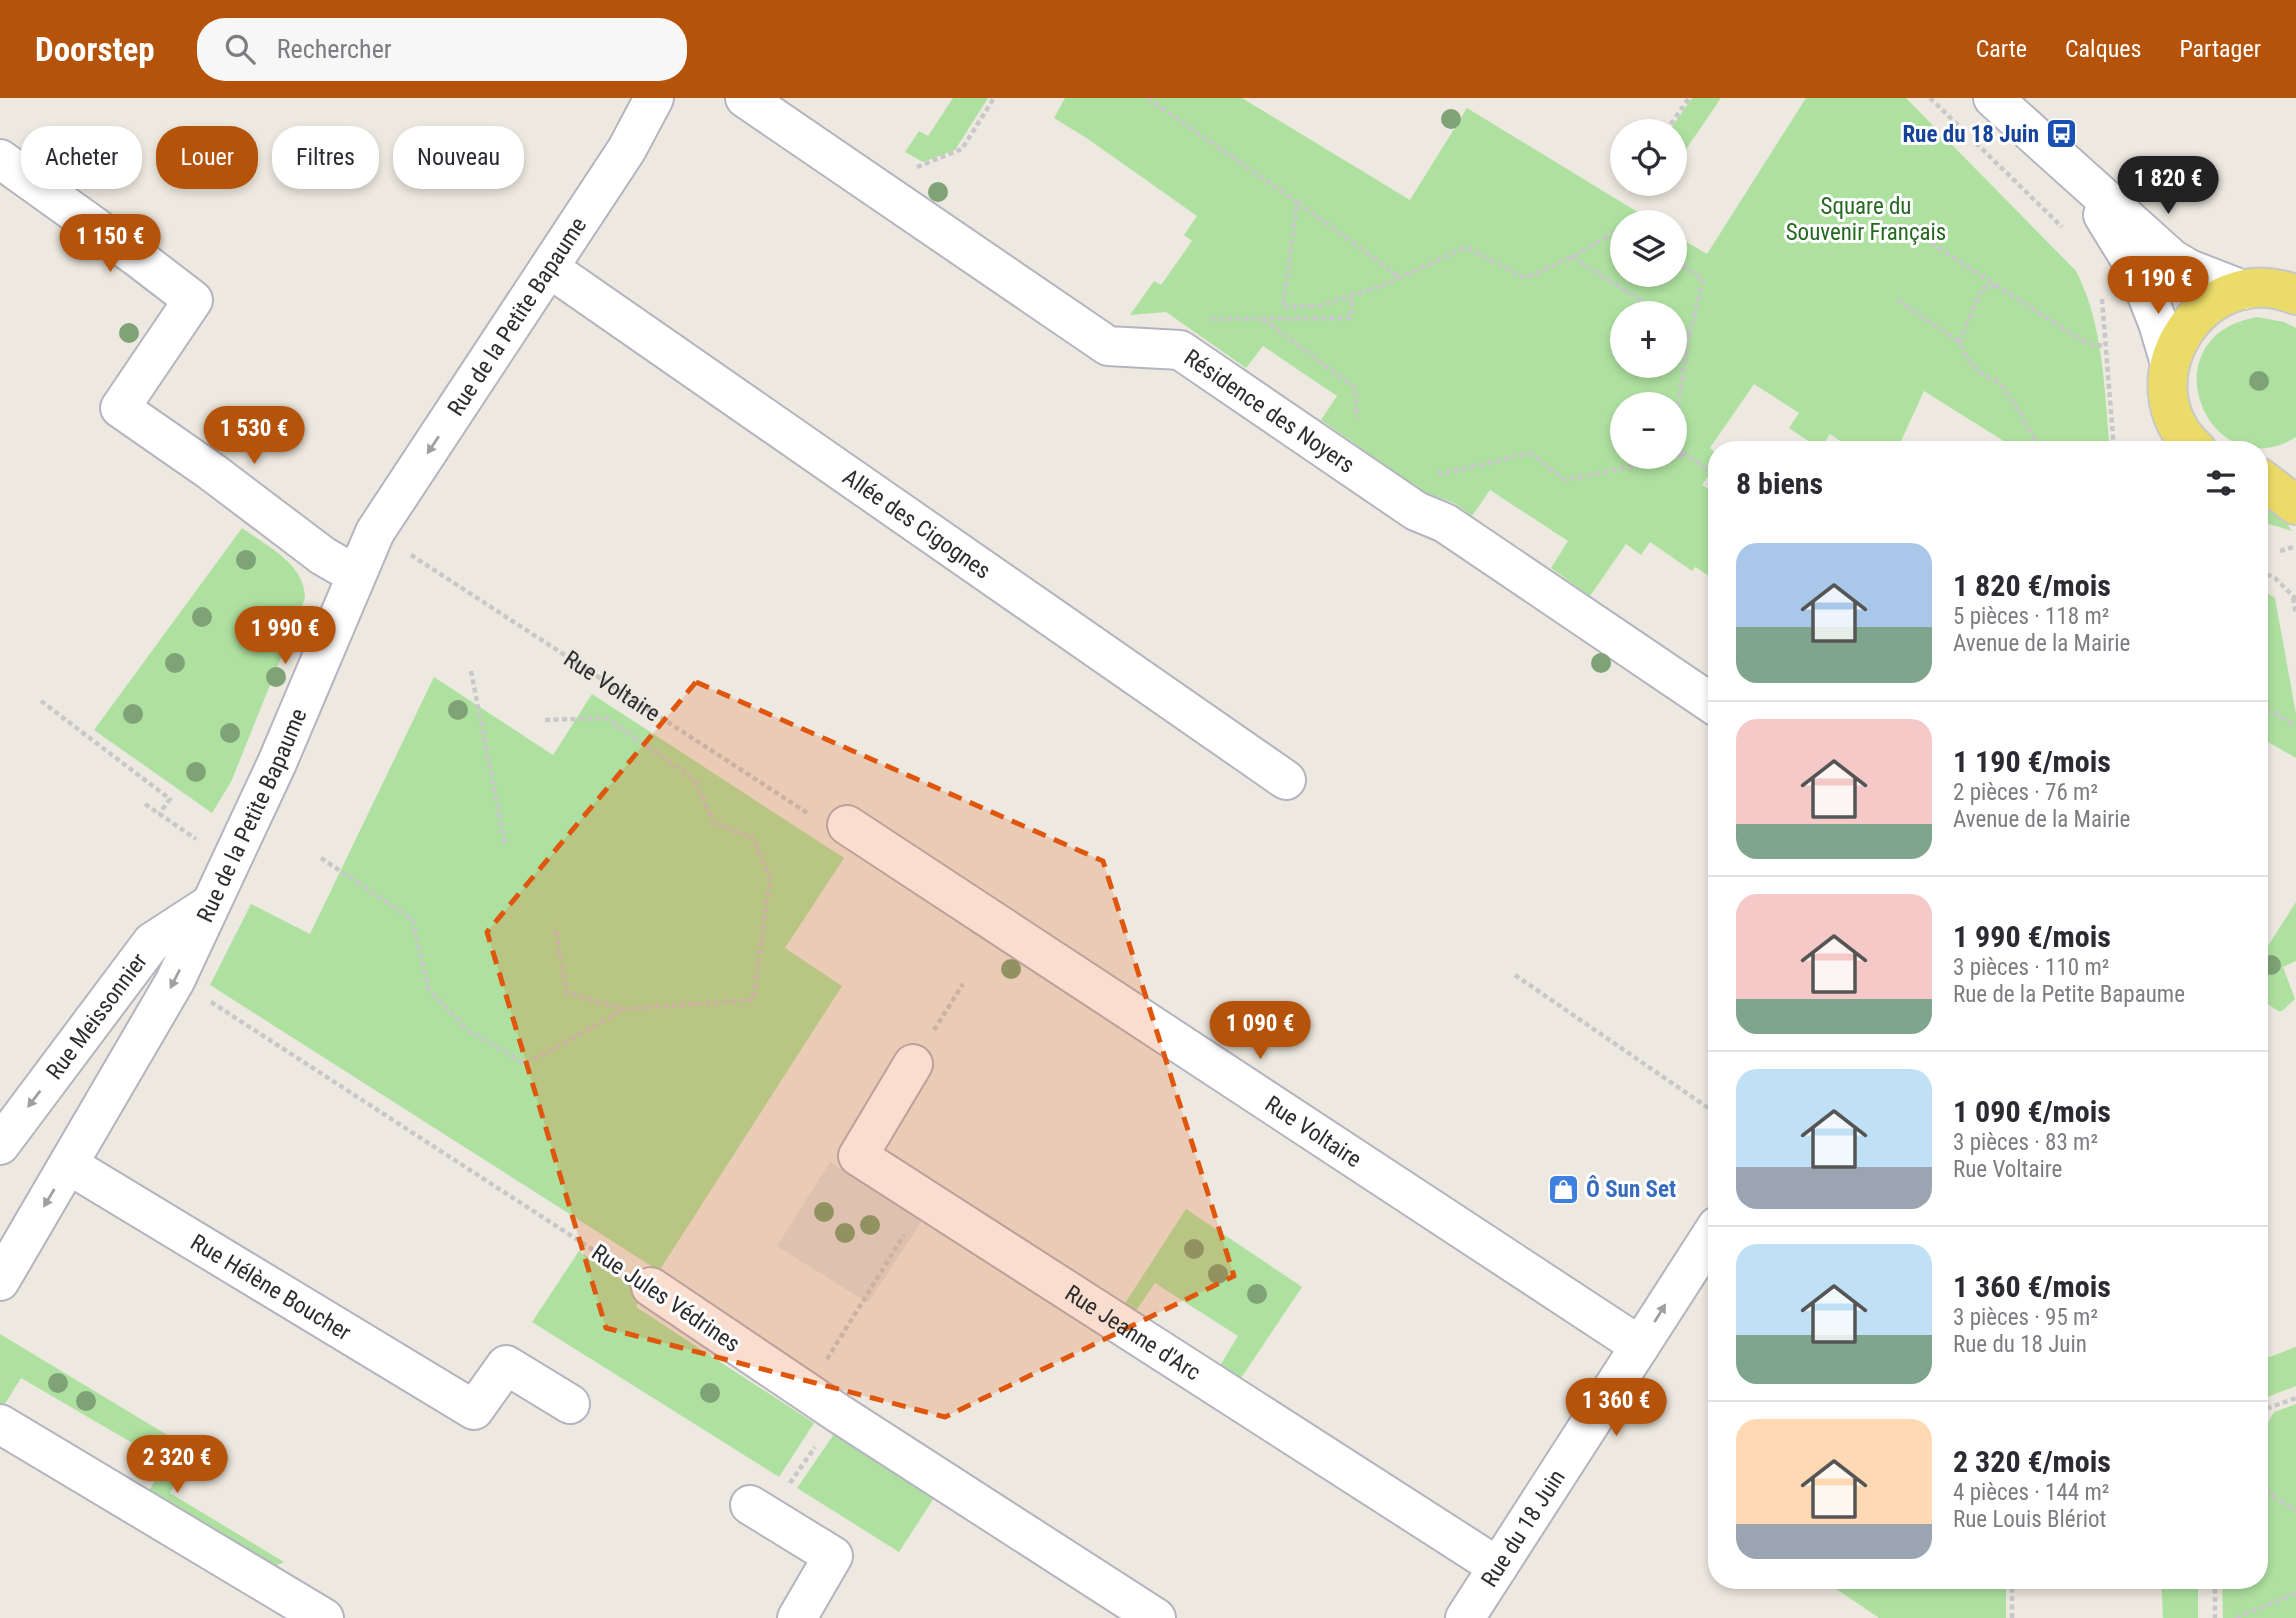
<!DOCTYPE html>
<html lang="fr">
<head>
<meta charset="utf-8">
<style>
	:root { --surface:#fff; --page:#f7f7f7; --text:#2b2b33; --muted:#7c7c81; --line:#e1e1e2; --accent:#b45309 }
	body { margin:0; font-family:"Roboto Condensed",sans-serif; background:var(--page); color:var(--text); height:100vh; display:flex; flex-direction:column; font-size:26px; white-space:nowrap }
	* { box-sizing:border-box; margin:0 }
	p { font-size:23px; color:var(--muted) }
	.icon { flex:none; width:38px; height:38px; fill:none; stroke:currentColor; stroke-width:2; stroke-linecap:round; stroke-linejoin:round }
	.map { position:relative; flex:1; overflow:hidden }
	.sheet { position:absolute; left:1708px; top:343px; width:560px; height:1148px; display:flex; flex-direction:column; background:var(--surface); border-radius:28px; box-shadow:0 4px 10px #0003 }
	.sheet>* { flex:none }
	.hud { position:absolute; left:21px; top:28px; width:665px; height:63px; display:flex; gap:14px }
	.fabs { position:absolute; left:1610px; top:21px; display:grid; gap:14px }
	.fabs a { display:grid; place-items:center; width:77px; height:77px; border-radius:50%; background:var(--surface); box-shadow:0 4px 10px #0003; font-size:35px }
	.price { position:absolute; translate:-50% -60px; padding:0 16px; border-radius:24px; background:var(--accent); color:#fff; font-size:23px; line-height:46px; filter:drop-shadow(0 2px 4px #0008) }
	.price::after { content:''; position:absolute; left:50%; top:42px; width:21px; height:16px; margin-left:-10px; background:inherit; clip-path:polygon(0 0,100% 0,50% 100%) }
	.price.current { background:#222; color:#fff }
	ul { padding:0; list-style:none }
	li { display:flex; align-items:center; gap:21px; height:175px; padding:0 28px }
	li+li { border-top:2px solid var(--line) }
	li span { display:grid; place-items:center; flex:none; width:196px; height:140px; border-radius:21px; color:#555 }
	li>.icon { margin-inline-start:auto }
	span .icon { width:84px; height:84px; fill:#fffc; stroke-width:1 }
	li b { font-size:30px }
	h2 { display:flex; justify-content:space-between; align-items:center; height:84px; padding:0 28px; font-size:30px }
	.tag { padding:0 24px; border-radius:28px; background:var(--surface); box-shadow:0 4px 10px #0003; font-size:24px; line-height:63px }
	.tag.current { background:var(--accent); color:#fff }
	header { display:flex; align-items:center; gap:42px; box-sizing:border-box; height:98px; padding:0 35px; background:var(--accent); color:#fff }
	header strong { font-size:33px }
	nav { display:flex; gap:38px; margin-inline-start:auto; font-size:24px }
	.search { width:490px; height:63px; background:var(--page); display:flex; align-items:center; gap:18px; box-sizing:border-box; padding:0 24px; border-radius:28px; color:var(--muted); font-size:26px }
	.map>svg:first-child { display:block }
</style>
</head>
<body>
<header>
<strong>Doorstep</strong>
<div class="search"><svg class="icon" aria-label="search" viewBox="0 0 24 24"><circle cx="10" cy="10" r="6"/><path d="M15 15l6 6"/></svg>Rechercher</div>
<nav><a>Carte</a><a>Calques</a><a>Partager</a></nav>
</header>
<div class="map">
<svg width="2296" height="1520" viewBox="0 0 2296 1520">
	<rect width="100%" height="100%" fill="#ede9e0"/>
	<path fill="#aee1a0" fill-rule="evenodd" d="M953,0h35l-33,52 -32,12 -18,-10 14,-21 9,5z
		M1065,0h177l168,102 57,-92 187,114h-32v53h53v-40l32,19 99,-156h100l170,173c28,54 28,119 34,179h-92l-94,-59 -27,59h-44l-23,-16 -10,15 -31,-21 10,-15 -45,-29 -44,64 7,6v10l-15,21 15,9v87l-22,-14 -3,4 -42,-29 -9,13 -15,-11 -36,52 -39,-28 17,-27 -78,-51 -18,26 -18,-13 -31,-11 -102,-72 16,-24 -74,-50 -17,22 -80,-56 -36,3 24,-34 7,4 31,-44 -8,-6 13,-19 -109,-77 -34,-21zM1622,215h53v53h-53zM1622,306h53v53h-53z
		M1692,0h29l-41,60 -5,-3v-24h-6z
		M2257,219l27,5 12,6v109c-87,54 -152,-100 -39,-120z
		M2259,406l23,12 10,15 -33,-10z
		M242,430c25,18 63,36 63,70l-74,184 -19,31 -118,-83z
		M2259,490l16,10 21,116v44l-37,-21z
		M434,579l119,78 39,-61 252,164 -59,90 57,38 -183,285 -449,-286 41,-81 59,30z
		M2296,804v59l-13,6 12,32 -13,12h-4l-19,-13v-38z
		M1186,1111l116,78 -63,94 -21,-12 20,-33 -83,-53 -22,32 -11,-7z
		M579,1153l65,43 -8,13 178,116 -35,54 -247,-155z
		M0,1236l192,116 -22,43 114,69 -11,5 -124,-76 16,-29 -144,-84 -18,29 -3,-4z
		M2296,1249v39l-34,13 -3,4v-42z
		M2296,1306v214h-73l-1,-38h37v-141l15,-27z
		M834,1336l100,64 -35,54 -102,-64z
		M1832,1482h174v38h-127l-50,-34z
		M2161,1482h37v38h-35z"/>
	<path fill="#dedcd7" d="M830,1064l93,57 -55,84 -91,-57z"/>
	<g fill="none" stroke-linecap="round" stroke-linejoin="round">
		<defs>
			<g id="minor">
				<path id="s2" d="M745,0l363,248 72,4 236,161 29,12 272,184"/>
				<path d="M1993,0l179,161 17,10 54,21"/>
				<path d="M0,61l137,98 56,43 -73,108 92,64 111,84 33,19"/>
				<path d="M2103,117l35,57 20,51 12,40"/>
				<path id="s3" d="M549,170l737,512"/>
				<path id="s4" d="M847,727l793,521"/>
				<path id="s5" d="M913,966l-55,92 640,411"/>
				<path id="s6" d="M0,1047l152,-203 57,-37"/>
				<path id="s7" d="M69,1067l405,245 32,-45 64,39"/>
				<path id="s8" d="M0,1183l175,-300 102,-218 98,-231 252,-383 27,-51"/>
				<path d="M651,1189l187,126 318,205"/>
				<path d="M0,1326l324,194"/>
				<path d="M750,1407l83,51 -36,62"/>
				<path id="s9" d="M1465,1520l252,-392"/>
			</g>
			<path id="major" d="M2197,352c-75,-67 6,-194 99,-155
				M2259,379l37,28"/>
		</defs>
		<use href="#minor" stroke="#b3b4bf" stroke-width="42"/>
		<use href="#major" stroke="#c8c8c8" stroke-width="42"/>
		<g stroke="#c8c8c8" stroke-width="4.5" stroke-dasharray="5 3.5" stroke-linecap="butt">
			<path d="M1147,0l150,104 -14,105 36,-1 65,-21 82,-38 59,31 47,-21 50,-29"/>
			<path d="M1930,0l32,31"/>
			<path d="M1666,33l23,-33"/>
			<path d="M1976,45l86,84"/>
			<path d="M917,69l45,-18 32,-51"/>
			<path d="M1297,104l104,76"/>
			<path d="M1931,145l144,93 14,8 16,2"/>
			<path d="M1572,159l89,56"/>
			<path d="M1675,163l28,18 -13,53 -15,-10"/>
			<path d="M2102,201l12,151"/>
			<path d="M1898,202l61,42 10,20 10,10 21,11 20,30 20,37"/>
			<path d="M1210,221l141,-1v-22"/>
			<path d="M1263,221l92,69 2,28 2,2"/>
			<path d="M1959,244l23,-53 8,-4 7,2"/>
			<path d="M1675,325l15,-91"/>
			<path d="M1675,349l36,25"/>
			<path d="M1438,374l3,2 89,-21 35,27 121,-25"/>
			<path d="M2280,453l13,-4"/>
			<path id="s1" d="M411,457l398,259"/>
			<path d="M2259,473l16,7 21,21"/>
			<path d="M2293,500l3,16"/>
			<path d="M471,573l34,174"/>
			<path d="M41,603l129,98 -11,15"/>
			<path d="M2259,606l37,22"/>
			<path d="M545,622l61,-2 88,61 20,44 39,15 17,40 -17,122 -129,9 -57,-16 -12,-66"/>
			<path d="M145,706l51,35"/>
			<path d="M321,760l91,61 17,71 40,41 57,33 97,-54"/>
			<path d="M1515,877l202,139"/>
			<path d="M211,904l407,264"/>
			<path d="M934,932l29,-46"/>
			<path d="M827,1261l77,-124"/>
			<path d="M2259,1326l9,-16 28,-10"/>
			<path d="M790,1385l25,-36"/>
			<path d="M2259,1388l37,25"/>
			<path d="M2215,1482v38"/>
			<path d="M2012,1520v-38"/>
			<path d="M2236,1520l60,-25"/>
		</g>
		<use href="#minor" stroke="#fff" stroke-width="38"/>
		<use href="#major" stroke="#ebdb68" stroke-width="38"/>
	</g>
	<g fill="#7fa276">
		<circle cx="1451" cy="21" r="10"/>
		<circle cx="938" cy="94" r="10"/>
		<circle cx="129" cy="235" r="10"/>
		<circle cx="2259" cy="283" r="10"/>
		<circle cx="246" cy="462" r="10"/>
		<circle cx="202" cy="519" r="10"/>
		<circle cx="175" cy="565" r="10"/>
		<circle cx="1601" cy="565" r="10"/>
		<circle cx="276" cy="579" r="10"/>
		<circle cx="458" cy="612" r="10"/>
		<circle cx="133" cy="616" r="10"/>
		<circle cx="230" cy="635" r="10"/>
		<circle cx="196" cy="674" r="10"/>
		<circle cx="2271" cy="867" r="10"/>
		<circle cx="1011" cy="871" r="10"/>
		<circle cx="824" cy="1114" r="10"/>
		<circle cx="870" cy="1127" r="10"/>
		<circle cx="845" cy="1135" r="10"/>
		<circle cx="1194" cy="1151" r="10"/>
		<circle cx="1218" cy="1176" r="10"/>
		<circle cx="1257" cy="1196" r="10"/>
		<circle cx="58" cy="1285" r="10"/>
		<circle cx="710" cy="1295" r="10"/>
		<circle cx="86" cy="1303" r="10"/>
	</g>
	<defs><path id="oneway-solid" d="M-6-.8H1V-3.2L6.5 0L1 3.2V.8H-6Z" transform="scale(1.75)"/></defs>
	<g fill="#a0a0a0">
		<use href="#oneway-solid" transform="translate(433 347) rotate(124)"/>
		<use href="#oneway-solid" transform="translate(175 881) rotate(117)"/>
		<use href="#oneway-solid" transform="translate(34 1001) rotate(127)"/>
		<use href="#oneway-solid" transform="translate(49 1100) rotate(121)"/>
		<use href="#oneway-solid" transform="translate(1660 1215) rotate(-58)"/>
	</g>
	<path fill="#df570e" fill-opacity="0.2" stroke="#df570e" stroke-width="5" stroke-dasharray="14 9" stroke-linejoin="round" d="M696,584l407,179 131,415 -289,141 -339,-89 -119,-396z"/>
	<defs>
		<symbol id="bus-square" viewBox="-11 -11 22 22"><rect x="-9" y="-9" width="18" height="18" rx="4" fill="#1a4fb4" stroke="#fff"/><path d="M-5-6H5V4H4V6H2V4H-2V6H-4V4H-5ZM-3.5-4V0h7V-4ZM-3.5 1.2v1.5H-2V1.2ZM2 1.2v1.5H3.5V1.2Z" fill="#fff"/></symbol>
		<symbol id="shop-square" viewBox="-11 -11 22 22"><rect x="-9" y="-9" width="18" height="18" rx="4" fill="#3f7fe0" stroke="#fff"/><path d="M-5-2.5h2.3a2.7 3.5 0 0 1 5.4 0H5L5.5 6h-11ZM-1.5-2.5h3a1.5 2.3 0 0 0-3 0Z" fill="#fff"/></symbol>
	</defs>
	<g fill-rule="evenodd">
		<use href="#bus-square" x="2044" y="18" width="35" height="35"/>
		<use href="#shop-square" x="1546" y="1074" width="35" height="35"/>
	</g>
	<g text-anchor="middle" stroke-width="6" stroke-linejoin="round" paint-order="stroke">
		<g font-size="23" font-weight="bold" fill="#164399" stroke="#fff" text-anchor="end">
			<text x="2039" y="44">Rue du 18 Juin</text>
		</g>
		<g font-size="23" fill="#25681f" stroke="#fff">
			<text x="1866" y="116">Square du<tspan x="1866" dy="26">Souvenir Français</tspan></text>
		</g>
		<g font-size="23" fill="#2d2d2d" stroke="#fff">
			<text dy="8" stroke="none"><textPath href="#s8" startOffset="1097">Rue de la Petite Bapaume</textPath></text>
			<text dy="8" stroke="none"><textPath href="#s2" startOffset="620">Résidence des Noyers</textPath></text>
			<text dy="8" stroke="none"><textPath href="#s3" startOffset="448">Allée des Cigognes</textPath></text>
			<text dy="8" stroke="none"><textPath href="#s1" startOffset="240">Rue Voltaire</textPath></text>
			<text dy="8" stroke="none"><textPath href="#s8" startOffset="530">Rue de la Petite Bapaume</textPath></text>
			<text dy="8" stroke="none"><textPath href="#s6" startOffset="161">Rue Meissonnier</textPath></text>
			<text dy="8" stroke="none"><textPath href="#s4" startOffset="558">Rue Voltaire</textPath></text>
			<text dy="8" stroke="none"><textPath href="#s7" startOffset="236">Rue Hélène Boucher</textPath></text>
			<text transform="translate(666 1200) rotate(34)" y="8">Rue Jules Védrines</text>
			<text dy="8" stroke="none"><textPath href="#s5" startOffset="434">Rue Jeanne d'Arc</textPath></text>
			<text dy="8" stroke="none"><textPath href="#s9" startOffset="107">Rue du 18 Juin</textPath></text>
		</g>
		<g font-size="23" font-weight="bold" fill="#366cbe" stroke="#fff" text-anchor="start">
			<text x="1586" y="1099">Ô Sun Set</text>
		</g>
	</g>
</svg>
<div class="fabs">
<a><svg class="icon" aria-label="locate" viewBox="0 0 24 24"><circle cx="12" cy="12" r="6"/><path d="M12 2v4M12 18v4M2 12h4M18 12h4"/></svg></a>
<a><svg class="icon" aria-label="layers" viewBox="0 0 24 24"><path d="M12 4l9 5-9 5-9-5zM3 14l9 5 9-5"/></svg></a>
<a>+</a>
<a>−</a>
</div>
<b class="price current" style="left:2168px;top:118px">1 820 €</b>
<b class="price" style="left:110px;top:176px">1 150 €</b>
<b class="price" style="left:2158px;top:218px">1 190 €</b>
<b class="price" style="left:254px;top:368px">1 530 €</b>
<b class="price" style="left:285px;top:568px">1 990 €</b>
<b class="price" style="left:1260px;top:963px">1 090 €</b>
<b class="price" style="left:1616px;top:1340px">1 360 €</b>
<b class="price" style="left:177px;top:1397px">2 320 €</b>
<div class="hud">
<a class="tag">Acheter</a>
<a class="tag current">Louer</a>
<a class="tag">Filtres</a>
<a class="tag">Nouveau</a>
</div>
<section class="sheet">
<h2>8 biens<svg class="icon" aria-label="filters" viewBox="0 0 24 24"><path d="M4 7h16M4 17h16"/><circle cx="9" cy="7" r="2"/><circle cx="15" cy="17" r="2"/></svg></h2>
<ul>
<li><span style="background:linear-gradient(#a9c7e8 60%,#7fa58c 0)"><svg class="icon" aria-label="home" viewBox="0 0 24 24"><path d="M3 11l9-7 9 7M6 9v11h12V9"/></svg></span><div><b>1 820 €/mois</b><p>5 pièces · 118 m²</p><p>Avenue de la Mairie</p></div></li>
<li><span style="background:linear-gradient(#f6c9c9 75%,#7fa58c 0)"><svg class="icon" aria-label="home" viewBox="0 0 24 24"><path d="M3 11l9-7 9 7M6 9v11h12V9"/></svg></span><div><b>1 190 €/mois</b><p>2 pièces · 76 m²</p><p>Avenue de la Mairie</p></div></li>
<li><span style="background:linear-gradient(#f6c9c9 75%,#7fa58c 0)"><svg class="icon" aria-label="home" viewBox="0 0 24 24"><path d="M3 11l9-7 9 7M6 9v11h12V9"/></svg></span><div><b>1 990 €/mois</b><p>3 pièces · 110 m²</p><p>Rue de la Petite Bapaume</p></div></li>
<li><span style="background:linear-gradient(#bfe0f5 70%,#9aa5b1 0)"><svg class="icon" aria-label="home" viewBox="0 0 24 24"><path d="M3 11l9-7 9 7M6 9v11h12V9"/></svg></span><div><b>1 090 €/mois</b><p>3 pièces · 83 m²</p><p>Rue Voltaire</p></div></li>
<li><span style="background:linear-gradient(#bfe0f5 65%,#7fa58c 0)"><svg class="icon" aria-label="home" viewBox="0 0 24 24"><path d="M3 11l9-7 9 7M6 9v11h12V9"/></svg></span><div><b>1 360 €/mois</b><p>3 pièces · 95 m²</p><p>Rue du 18 Juin</p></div></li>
<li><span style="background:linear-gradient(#ffd9b3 75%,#9aa5b1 0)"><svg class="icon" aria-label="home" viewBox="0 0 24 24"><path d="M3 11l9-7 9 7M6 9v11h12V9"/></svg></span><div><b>2 320 €/mois</b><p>4 pièces · 144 m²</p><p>Rue Louis Blériot</p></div></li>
</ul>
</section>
</div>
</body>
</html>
